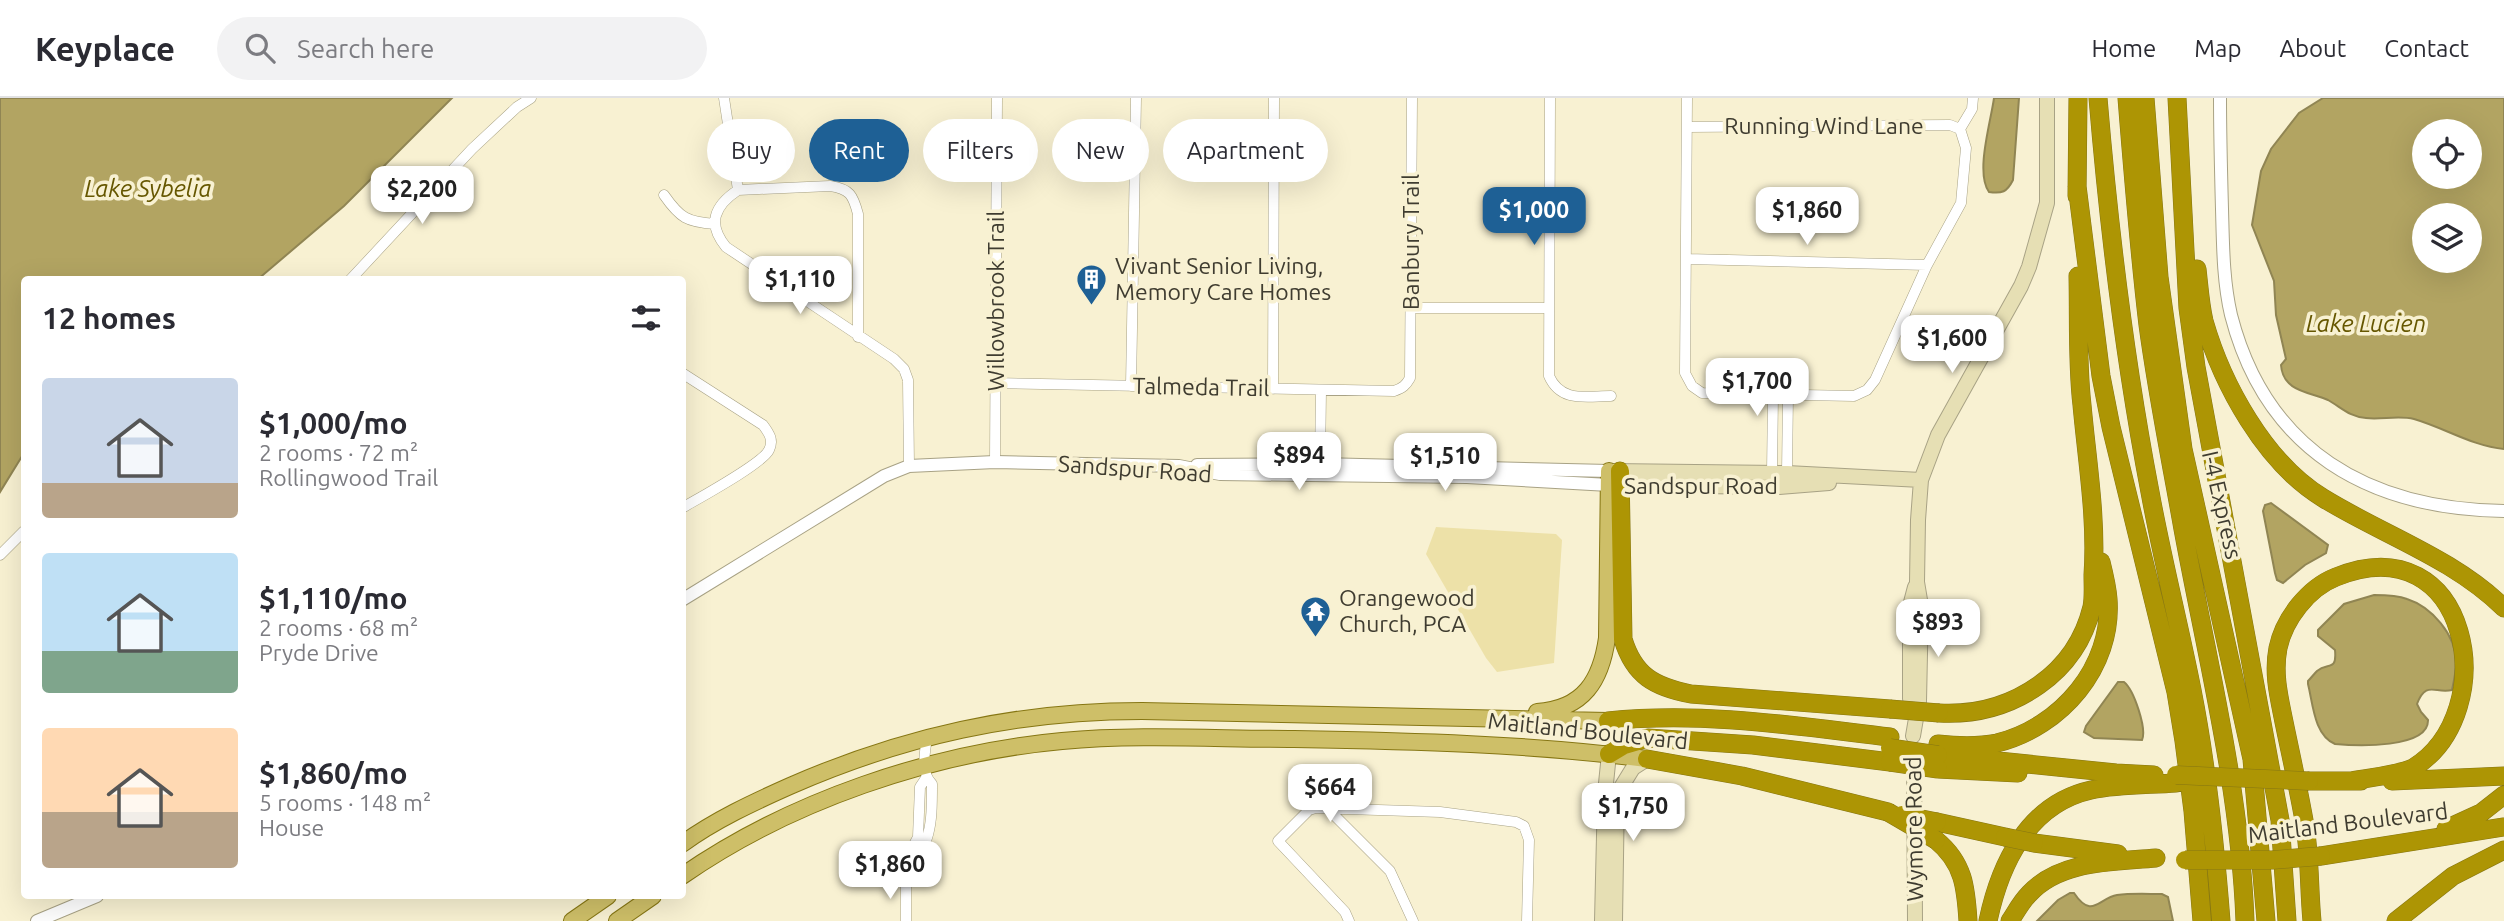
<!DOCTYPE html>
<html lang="en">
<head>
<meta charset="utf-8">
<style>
	:root { --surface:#fff; --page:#f2f2f3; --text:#2b2b33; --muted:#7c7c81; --line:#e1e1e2; --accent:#1e6095 }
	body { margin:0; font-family:Ubuntu,sans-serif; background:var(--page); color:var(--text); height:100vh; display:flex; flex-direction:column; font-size:26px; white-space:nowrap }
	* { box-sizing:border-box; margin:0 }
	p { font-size:23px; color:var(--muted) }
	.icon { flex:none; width:38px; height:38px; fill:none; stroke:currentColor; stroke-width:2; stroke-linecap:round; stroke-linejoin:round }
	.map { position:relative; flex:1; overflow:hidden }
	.side { position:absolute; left:21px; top:178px; width:665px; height:623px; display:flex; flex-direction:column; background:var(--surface); border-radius:7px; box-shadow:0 7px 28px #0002 }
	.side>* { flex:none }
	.top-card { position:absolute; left:707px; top:21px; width:665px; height:63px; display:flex; gap:14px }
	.fabs { position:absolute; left:2412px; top:21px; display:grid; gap:14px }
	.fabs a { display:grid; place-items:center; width:70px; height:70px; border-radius:50%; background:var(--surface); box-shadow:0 7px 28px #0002; font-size:35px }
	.price { position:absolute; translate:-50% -60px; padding:0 16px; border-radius:14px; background:#fff; color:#222; font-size:23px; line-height:46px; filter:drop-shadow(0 2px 4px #0008) }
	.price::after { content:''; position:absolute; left:50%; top:42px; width:21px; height:16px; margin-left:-10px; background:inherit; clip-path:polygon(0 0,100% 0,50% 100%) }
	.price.active { background:var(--accent); color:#fff }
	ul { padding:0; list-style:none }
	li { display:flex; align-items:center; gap:21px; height:175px; padding:0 21px }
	li span { display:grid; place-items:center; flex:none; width:196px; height:140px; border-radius:7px; color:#555 }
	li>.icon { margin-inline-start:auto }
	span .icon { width:84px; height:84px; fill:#fffc; stroke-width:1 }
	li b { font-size:30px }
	h2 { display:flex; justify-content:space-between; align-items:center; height:84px; padding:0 21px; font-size:30px }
	.pill { padding:0 24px; border-radius:32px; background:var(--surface); box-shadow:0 7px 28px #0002; font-size:24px; line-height:63px }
	.pill.active { background:var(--accent); color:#fff }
	header { display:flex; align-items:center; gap:42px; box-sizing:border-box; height:98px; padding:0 35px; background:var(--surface); border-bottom:2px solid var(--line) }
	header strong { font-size:33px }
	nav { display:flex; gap:38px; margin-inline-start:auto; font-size:24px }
	.search { width:490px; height:63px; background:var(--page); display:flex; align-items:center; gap:18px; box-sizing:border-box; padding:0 24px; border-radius:38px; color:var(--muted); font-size:26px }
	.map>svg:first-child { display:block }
</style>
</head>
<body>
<header>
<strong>Keyplace</strong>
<div class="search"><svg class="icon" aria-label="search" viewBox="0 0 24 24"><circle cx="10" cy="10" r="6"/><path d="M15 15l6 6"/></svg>Search here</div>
<nav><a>Home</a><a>Map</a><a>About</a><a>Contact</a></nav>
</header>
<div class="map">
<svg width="2504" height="823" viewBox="0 0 2504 823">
	<rect width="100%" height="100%" fill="#f8f1d2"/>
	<path fill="#ede1a8" d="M1436,429l120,7 6,6 -8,123 -57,9 -11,-14 -60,-104z"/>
	<path fill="#b2a462" stroke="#908553" stroke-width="2" fill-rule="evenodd" d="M0,0h452l-108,108 -87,74h-233v173l-24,39z
		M1994,0h25l-6,82c-6,12 -11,14 -24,12 -14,-19 2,-71 5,-94z
		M2323,0h181v351c-32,-3 -59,-21 -90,-30 -16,-4 -33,1 -48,-1 -16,-1 -24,-10 -38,-18 -16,-8 -45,-7 -47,-35l5,-6 -10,-44 -2,-34 -22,-56 9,-54 10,-22 28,-36zM2424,33h45v46h-45zM2424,117h45v46h-45z
		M2271,405l57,42 -2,8 -21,12 -22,18 -6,-3 -2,-7 -12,-62 2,-6z
		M2374,497c11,0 23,0 33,4 25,8 49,36 49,63 0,9 -2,19 -4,28 -17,4 -26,-10 -35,14l4,8 7,8c1,29 -72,26 -93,24 -21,-9 -22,-40 -27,-60v-3c3,-3 6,-7 9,-10 11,-9 20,1 18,-21l-17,-14v-6l26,-26z
		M2118,584h6c10,8 23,47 18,58l-48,-2 -10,-6 2,-6z
		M2070,795h4c18,27 25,5 43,2 14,-2 30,-1 45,-1l6,3 5,24h-136l21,-21z"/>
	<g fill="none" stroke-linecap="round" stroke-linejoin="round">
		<defs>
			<path id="minor" d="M724,0l14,92
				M1550,0l-1,278c12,27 37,20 62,20
				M1687,0l-2,275 7,13 10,7 152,3 13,-6 8,-10 52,-115 34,-62 5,-55 -6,-19
				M1688,29l262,-2 10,4
				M1960,31l12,-20 1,-11
				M738,92c-24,16 -31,34 -12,57l168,112 10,10 4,11 1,86
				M738,92l92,-4c20,3 23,9 28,28v123
				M664,97c16,23 23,27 51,29
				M1687,161l240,6
				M350,182l122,-131 45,-42 14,-9
				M1411,210h138
				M682,275l81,52c6,8 11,15 6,25 -7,14 -70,48 -87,58
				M995,285l399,8c9,-3 12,-6 16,-13l2,-280
				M1131,288l5,-288
				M1273,291l1,-291
				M1773,297l-1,78 2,5
				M995,364l2,-364
				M1320,366l1,-74
				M1785,380l2,-5 1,-78
				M0,457l24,-24
				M1327,710l63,63 23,50
				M904,781c27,-38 28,-50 28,-95 -12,-12 -7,-31 -5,-47
				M906,823v-51l1,-12 11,-21 2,-50 6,-9
				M1349,823l-4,-9 -67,-71 31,-31 7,-2 124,4 76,10 8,4 5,14 -2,81"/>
			<path id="tertiary" d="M2220,0c0,37 1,74 2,111 1,35 1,72 9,106 35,136 138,194 273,196
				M1197,367l123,-1 289,7
				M682,502l202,-124 25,-10 86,-4 184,4 41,8 247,3 142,8
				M37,823l60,-25"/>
			<path id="secondary" d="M1611,373l176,2 134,7
				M1611,387l168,2 50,-4
				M1910,601v-93l5,-19
				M1913,638l6,-35 2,-95 -4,-24 1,-62 3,-40 17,-45 83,-149 8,-19 18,-64v-105
				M1914,659l1,164
				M1602,823l3,-128 4,-39
				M1615,823l2,-127 16,-26 14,-9"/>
			<path id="primary" d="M1537,614c47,-3 64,-32 70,-74l2,-167
				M682,746c33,-24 72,-42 108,-58 114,-50 227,-75 352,-75l466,10
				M682,778c108,-75 249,-123 380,-135 77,-7 155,-2 232,-2 118,2 236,5 353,20
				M572,823l36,-25
				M617,823l36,-25"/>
			<path id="motorway" d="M2098,0c11,132 27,264 52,394 12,66 29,132 42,198 15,76 23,153 29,231
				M2127,0c6,76 12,151 21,227 9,68 23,136 35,204 24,130 57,259 62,392
				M2145,0l14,179 24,172 69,310 14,162
				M2177,0l11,210 8,59 84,453 7,101
				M2077,88l24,190 10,51 65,265 8,49 9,70 9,110
				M2077,98l1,-98
				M2197,171c2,17 3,35 7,52 18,63 61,142 119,177 60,37 130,60 181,110
				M1620,373l3,168c11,37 32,48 68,55l199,15
				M1939,615c37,2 69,-6 100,-28 27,-19 45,-45 53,-78 2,-10 1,-21 1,-32 4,-56 -6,-114 -11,-170 -5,-42 -3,-86 -4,-129
				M1608,623c95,-10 188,5 282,16
				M1938,646c19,2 39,3 59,-1 64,-16 116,-76 111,-144 -1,-13 -4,-25 -7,-37
				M1609,656l15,-9 24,-7 105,7 137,17
				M1949,658l167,17 38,2
				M1647,661l95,17 146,36
				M1938,671l80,4
				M2309,683h52
				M2392,683l112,-5
				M1937,724l68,15
				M2446,731l35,-16 23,-18
				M1936,742c28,23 30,48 32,81
				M2034,745l84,11
				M2321,758l183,-29
				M1988,823c12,-57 40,-117 103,-131 27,-6 57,-5 85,-7
				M2010,823c6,-9 11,-19 19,-27 31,-34 84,-32 127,-36
				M2312,823c-3,-31 -2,-64 -7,-95 -6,-35 -14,-70 -21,-104 -5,-25 -11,-48 -6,-74 6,-29 30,-60 58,-71 134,-54 168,135 77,191 -19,8 -42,9 -62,13
				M2396,823l57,-45 51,-26"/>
		</defs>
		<use href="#minor" stroke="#a8a285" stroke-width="11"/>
		<use href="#tertiary" stroke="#a8a285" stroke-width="14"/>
		<use href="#secondary" stroke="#a8a285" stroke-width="16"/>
		<use href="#primary" stroke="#867613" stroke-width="18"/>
		<use href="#motorway" stroke="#867613" stroke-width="19"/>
		<use href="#minor" stroke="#fff" stroke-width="10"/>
		<use href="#tertiary" stroke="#fff" stroke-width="12"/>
		<use href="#secondary" stroke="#e6dfb4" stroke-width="14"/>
		<use href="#primary" stroke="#cebf68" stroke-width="16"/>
		<use href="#motorway" stroke="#ad9504" stroke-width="18"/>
		<defs>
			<path id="motorway-bridge" d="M1890,611l49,4
				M1890,650l48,7
				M1890,664l48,7
				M2176,677l133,6
				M1888,714l48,28
				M1902,717l35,7
				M2005,739l29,6
				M2185,762h87l49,-4"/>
		</defs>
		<use href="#motorway-bridge" stroke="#867613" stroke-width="19" stroke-linecap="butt"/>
		<use href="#motorway-bridge" stroke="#ad9504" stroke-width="18"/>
	</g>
	<defs>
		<symbol id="building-pin" viewBox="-11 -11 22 30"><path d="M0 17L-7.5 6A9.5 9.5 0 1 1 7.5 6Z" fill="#1e6095" stroke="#f8f1d2"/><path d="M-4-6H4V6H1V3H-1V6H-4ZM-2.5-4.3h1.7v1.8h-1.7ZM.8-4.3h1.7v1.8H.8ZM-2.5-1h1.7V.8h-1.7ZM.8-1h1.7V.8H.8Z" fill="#fff"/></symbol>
		<symbol id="temple-pin" viewBox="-11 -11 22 30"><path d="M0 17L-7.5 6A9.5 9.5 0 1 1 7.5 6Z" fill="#1e6095" stroke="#f8f1d2"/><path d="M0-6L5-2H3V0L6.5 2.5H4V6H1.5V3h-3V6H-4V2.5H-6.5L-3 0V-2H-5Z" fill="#fff"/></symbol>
	</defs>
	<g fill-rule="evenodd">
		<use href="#building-pin" x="1074" y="164" width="35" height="47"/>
		<use href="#temple-pin" x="1298" y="496" width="35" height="47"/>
	</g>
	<g text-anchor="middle" stroke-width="7" stroke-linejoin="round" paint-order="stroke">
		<g font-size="23" fill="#3f3c30" stroke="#f8f1d2">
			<text x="1824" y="36">Running Wind Lane</text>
			<text transform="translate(1411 144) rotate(-90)" y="8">Banbury Trail</text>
			<text transform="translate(996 203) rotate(-90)" y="8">Willowbrook Trail</text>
			<text transform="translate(1201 289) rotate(1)" y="8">Talmeda Trail</text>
			<text transform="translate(1135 371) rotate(4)" y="8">Sandspur Road</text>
			<text x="1701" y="396">Sandspur Road</text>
			<text transform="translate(2222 407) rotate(77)" y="8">I-4 Express</text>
			<text transform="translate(1588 633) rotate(6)" y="8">Maitland Boulevard</text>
			<text transform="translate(2348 725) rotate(-7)" y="8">Maitland Boulevard</text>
			<text transform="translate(1914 731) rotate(-91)" y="8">Wymore Road</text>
		</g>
		<g font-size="23" fill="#3f3c30" stroke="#f8f1d2" text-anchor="start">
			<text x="1115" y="176">Vivant Senior Living,<tspan x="1115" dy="26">Memory Care Homes</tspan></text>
			<text x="1339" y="508">Orangewood<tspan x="1339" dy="26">Church, PCA</tspan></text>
		</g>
		<g font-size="24" font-style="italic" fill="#665700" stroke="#f8f1d2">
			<text x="148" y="99">Lake Sybelia</text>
			<text x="2366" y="234">Lake Lucien</text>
		</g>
	</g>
</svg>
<div class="fabs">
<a><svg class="icon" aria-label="locate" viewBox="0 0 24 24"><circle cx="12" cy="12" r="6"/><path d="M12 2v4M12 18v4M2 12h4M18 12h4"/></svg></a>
<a><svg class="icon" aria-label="layers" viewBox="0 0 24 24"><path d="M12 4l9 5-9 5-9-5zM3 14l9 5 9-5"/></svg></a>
</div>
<b class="price" style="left:422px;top:128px">$2,200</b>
<b class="price active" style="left:1534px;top:149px">$1,000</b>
<b class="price" style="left:1807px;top:149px">$1,860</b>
<b class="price" style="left:800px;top:218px">$1,110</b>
<b class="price" style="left:1952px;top:277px">$1,600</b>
<b class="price" style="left:1757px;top:320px">$1,700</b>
<b class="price" style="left:1299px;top:394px">$894</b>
<b class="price" style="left:1445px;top:395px">$1,510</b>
<b class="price" style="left:1938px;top:561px">$893</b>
<b class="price" style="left:1330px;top:726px">$664</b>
<b class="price" style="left:1633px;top:745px">$1,750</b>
<b class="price" style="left:890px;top:803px">$1,860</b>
<div class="top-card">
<a class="pill">Buy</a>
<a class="pill active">Rent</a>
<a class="pill">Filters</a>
<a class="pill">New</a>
<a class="pill">Apartment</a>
</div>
<section class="side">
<h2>12 homes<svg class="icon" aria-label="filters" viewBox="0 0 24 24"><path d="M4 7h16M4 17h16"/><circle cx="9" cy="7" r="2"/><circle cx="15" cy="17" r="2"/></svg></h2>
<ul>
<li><span style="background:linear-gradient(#c9d6e8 75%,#b9a48a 0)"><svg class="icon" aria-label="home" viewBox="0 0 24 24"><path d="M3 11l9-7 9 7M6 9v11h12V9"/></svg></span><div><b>$1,000/mo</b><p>2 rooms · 72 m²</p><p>Rollingwood Trail</p></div></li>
<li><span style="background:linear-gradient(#bfe0f5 70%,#7fa58c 0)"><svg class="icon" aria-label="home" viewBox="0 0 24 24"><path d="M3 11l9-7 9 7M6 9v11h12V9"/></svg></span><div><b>$1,110/mo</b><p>2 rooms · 68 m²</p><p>Pryde Drive</p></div></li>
<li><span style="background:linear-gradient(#ffd9b3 60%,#b9a48a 0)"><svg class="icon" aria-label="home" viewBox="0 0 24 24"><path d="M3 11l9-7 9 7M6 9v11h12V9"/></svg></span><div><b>$1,860/mo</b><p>5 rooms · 148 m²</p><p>House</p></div></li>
</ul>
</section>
</div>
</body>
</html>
